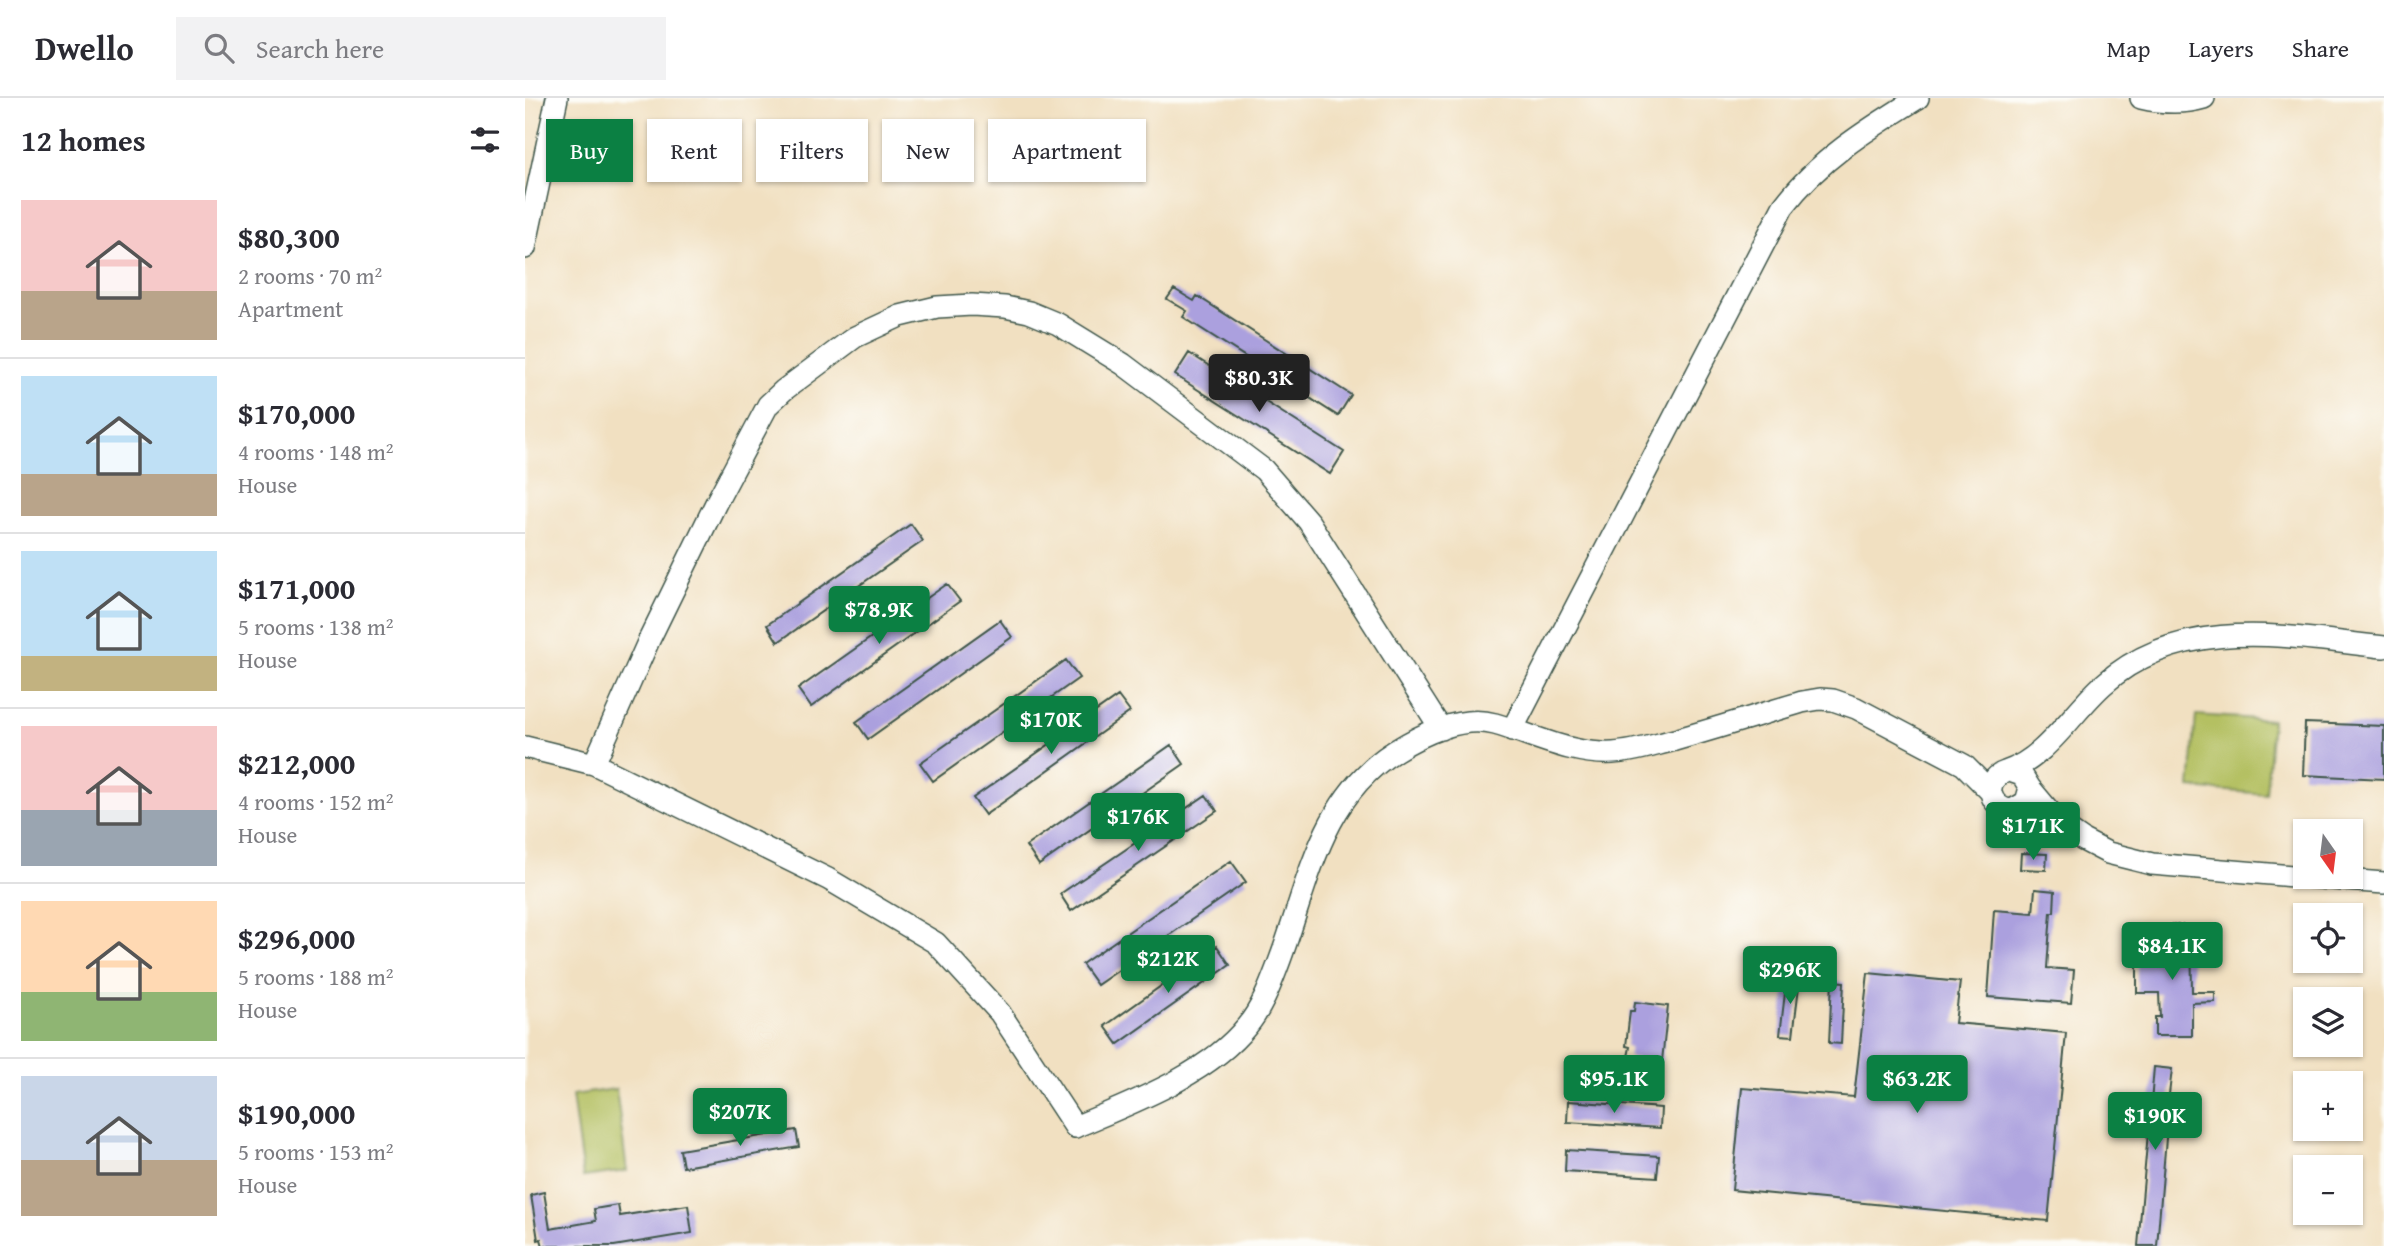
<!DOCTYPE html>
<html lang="en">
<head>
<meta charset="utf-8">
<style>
	:root { --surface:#fff; --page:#f2f2f3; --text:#2b2b33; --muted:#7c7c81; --line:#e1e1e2; --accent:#0b8043 }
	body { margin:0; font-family:"Gentium Book Plus",serif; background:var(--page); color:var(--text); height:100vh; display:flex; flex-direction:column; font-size:26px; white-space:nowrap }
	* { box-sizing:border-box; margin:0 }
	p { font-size:23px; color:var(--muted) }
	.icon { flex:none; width:38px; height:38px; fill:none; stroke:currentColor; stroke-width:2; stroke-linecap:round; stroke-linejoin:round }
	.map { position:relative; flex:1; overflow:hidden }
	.panel { display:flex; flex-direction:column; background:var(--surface); width:525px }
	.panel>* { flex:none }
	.hud { position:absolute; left:21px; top:21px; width:665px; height:63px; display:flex; gap:14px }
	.needle { width:46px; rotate:166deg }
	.tools { position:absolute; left:1768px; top:721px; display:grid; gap:14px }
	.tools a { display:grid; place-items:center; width:70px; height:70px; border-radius:0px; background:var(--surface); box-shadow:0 2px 5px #0004; font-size:35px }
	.price { position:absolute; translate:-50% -60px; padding:0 16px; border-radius:7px; background:var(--accent); color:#fff; font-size:23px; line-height:46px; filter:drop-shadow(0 2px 4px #0008) }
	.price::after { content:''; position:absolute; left:50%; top:42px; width:21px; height:16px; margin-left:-10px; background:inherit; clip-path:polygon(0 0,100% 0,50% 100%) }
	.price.current { background:#222; color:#fff }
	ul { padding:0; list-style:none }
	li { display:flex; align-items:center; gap:21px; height:175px; padding:0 21px }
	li+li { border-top:2px solid var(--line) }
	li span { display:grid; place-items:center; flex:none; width:196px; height:140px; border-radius:0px; color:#555 }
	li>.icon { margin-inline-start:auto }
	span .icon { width:84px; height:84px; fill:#fffc; stroke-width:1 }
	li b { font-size:30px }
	h2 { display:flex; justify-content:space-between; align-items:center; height:84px; padding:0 21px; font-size:30px }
	.pill { padding:0 24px; border-radius:0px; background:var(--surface); box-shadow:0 2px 5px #0004; font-size:24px; line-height:63px }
	.pill.current { background:var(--accent); color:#fff }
	header { display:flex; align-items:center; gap:42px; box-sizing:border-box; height:98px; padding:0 35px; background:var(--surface); border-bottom:2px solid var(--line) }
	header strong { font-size:33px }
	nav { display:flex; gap:38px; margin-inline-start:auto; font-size:24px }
	.search { width:490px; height:63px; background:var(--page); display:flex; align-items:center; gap:18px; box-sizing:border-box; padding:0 24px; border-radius:0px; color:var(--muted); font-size:26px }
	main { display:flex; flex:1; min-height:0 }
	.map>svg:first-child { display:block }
</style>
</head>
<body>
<header>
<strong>Dwello</strong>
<div class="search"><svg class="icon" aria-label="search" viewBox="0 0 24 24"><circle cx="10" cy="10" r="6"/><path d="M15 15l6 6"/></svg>Search here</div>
<nav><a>Map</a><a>Layers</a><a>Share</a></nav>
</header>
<main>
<section class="panel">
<h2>12 homes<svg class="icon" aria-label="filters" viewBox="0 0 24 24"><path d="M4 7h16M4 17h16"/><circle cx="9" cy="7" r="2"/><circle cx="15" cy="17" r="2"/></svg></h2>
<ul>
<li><span style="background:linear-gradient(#f6c9c9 65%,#b9a48a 0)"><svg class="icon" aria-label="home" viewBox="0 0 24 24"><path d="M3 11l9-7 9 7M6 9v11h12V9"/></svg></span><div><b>$80,300</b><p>2 rooms · 70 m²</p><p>Apartment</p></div></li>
<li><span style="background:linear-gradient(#bfe0f5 70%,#b9a48a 0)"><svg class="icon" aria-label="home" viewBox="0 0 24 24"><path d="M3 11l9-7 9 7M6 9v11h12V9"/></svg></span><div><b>$170,000</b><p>4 rooms · 148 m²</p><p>House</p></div></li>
<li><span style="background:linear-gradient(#bfe0f5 75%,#c2b280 0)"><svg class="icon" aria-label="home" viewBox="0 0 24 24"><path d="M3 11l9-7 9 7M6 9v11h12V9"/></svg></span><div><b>$171,000</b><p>5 rooms · 138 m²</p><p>House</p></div></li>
<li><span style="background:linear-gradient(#f6c9c9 60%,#9aa5b1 0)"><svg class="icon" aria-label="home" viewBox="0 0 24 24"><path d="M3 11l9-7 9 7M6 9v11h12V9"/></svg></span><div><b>$212,000</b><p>4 rooms · 152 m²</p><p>House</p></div></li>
<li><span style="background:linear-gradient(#ffd9b3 65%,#8fb573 0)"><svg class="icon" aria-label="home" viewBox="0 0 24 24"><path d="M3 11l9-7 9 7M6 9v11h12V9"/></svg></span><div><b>$296,000</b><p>5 rooms · 188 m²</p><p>House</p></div></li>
<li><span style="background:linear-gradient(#c9d6e8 60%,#b9a48a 0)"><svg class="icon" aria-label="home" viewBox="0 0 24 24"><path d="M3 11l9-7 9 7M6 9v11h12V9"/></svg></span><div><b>$190,000</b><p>5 rooms · 153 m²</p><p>House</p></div></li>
</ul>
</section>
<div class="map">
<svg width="1859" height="1148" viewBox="0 0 1859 1148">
	<rect width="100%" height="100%" fill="#fdfcf7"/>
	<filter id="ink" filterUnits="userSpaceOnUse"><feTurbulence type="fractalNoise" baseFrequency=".0143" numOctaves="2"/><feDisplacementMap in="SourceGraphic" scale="14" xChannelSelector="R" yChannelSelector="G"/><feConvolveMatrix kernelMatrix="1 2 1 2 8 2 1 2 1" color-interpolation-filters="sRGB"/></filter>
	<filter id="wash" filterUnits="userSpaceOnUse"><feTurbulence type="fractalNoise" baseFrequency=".00686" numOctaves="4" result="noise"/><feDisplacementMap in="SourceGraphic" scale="28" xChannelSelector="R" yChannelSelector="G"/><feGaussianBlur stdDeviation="1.57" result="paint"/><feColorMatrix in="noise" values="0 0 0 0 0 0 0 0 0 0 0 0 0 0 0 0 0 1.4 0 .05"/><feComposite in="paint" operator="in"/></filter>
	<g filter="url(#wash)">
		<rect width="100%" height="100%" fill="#f1e0c1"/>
		<path fill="#b4c062" stroke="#6a7e4b" stroke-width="2" d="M1671,617l76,5 -6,74 -76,-6z
			M91,991l11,82 -44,6 -11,-82z"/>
		<g id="blocks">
			<path fill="#aba0de" d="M649,191l20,12 3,-5 154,99 -13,21 -155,-99 4,-6 -20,-12z
				M664,255l155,99 -14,22 -155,-99z
				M386,426l12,17 -145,101 -11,-17z
				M422,486l13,17 -149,106 -13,-18z
				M475,522l12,17 -144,102 -12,-17z
				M541,562l13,18 -146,103 -13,-18z
				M593,598l12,16 -145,103 -12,-17z
				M1780,625l79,3v53l-81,-4z
				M646,647l13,19 -145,101 -13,-19z
				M681,697l11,16 -146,100 -11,-17z
				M1496,755l26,1 -1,16 -26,-1z
				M706,763l15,21 -149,103 -15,-21z
				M1510,791l20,2 -1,21h-3l-4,56 27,2 -3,33 -83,-6 6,-87 39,3z
				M1634,827h32l1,67h23v10l-23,1v33h-37v-19h5l-1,-24h-22v-34h22z
				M692,848l13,19 -112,79 -13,-18z
				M1343,875l92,9 -5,41 111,10 -18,188 -316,-31 10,-102 112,9z
				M1262,878l13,2 -7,58 -13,-1z
				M1307,883l12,1 -3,62 -12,-1z
				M1110,904l33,4 -6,55 -34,-4 2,-10 -4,-1 4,-35h4z
				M1629,969l18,2 -4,34 12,1 -2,23 -11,-1 -10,120h-19l11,-125 -14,-1 2,-18 14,1z
				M1043,1003l93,7 -1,20 -93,-6z
				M271,1032l3,17 -116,20 -3,-17z
				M1041,1052l93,6 -2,21 -92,-6z
				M19,1094l6,37 46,-8 -2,-12 24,-4 2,11 68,-11 4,28 -78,13h-71l-2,-7 -3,1 -7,-45z"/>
		</g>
	</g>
	<g filter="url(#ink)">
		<use href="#blocks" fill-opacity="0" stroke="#3e5549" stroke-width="2"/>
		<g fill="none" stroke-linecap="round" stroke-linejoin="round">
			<defs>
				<path id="minor" d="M1616,0c21,5 42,6 63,0
					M0,150l32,-150
					M987,632l271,-523c36,-48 85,-78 135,-109
					M0,649l69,17 234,115 108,64 64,70 75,114c56,-24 133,-52 172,-101 15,-18 23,-40 31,-61 30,-78 41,-166 117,-214 27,-17 67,-36 100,-27 39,11 76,31 118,29 21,-1 41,-8 62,-13 42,-12 84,-25 127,-38l18,-3 13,1 23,8 108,57 26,26
					M69,666l55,-124 67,-137 52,-98 16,-15 71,-53 45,-21 37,-9 35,-2 33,2 24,5 29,12 65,40 141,106 45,52 132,207
					M1485,673l12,4 8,13 -4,14 -14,8c-23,-1 -30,-30 -7,-38 41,-13 68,-61 99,-88 78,-70 185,-47 280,-37
					M1505,690l31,37 22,15 25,13 44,11 153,13
					M1782,779l77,6"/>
			</defs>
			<use href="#minor" stroke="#3e5549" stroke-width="24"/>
			<use href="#minor" stroke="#fff" stroke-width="21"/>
		</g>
	</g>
</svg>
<div class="tools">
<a><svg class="needle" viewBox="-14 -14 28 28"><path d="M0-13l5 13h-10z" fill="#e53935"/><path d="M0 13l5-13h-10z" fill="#7c7c81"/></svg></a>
<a><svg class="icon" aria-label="locate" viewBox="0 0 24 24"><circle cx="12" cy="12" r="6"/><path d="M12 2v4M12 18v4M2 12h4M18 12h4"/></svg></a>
<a><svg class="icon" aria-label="layers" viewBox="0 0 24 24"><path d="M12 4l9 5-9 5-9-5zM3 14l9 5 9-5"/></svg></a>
<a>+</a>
<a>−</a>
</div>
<b class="price current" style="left:734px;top:316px">$80.3K</b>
<b class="price" style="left:354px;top:548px">$78.9K</b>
<b class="price" style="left:526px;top:658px">$170K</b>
<b class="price" style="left:613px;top:755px">$176K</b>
<b class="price" style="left:1508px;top:764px">$171K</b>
<b class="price" style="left:1647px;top:884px">$84.1K</b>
<b class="price" style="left:643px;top:897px">$212K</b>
<b class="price" style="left:1265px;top:908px">$296K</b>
<b class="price" style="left:1089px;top:1017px">$95.1K</b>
<b class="price" style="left:1392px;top:1017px">$63.2K</b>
<b class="price" style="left:215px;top:1050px">$207K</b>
<b class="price" style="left:1630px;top:1054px">$190K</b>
<div class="hud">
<a class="pill current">Buy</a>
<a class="pill">Rent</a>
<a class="pill">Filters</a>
<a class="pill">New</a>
<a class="pill">Apartment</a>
</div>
</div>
</main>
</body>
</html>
